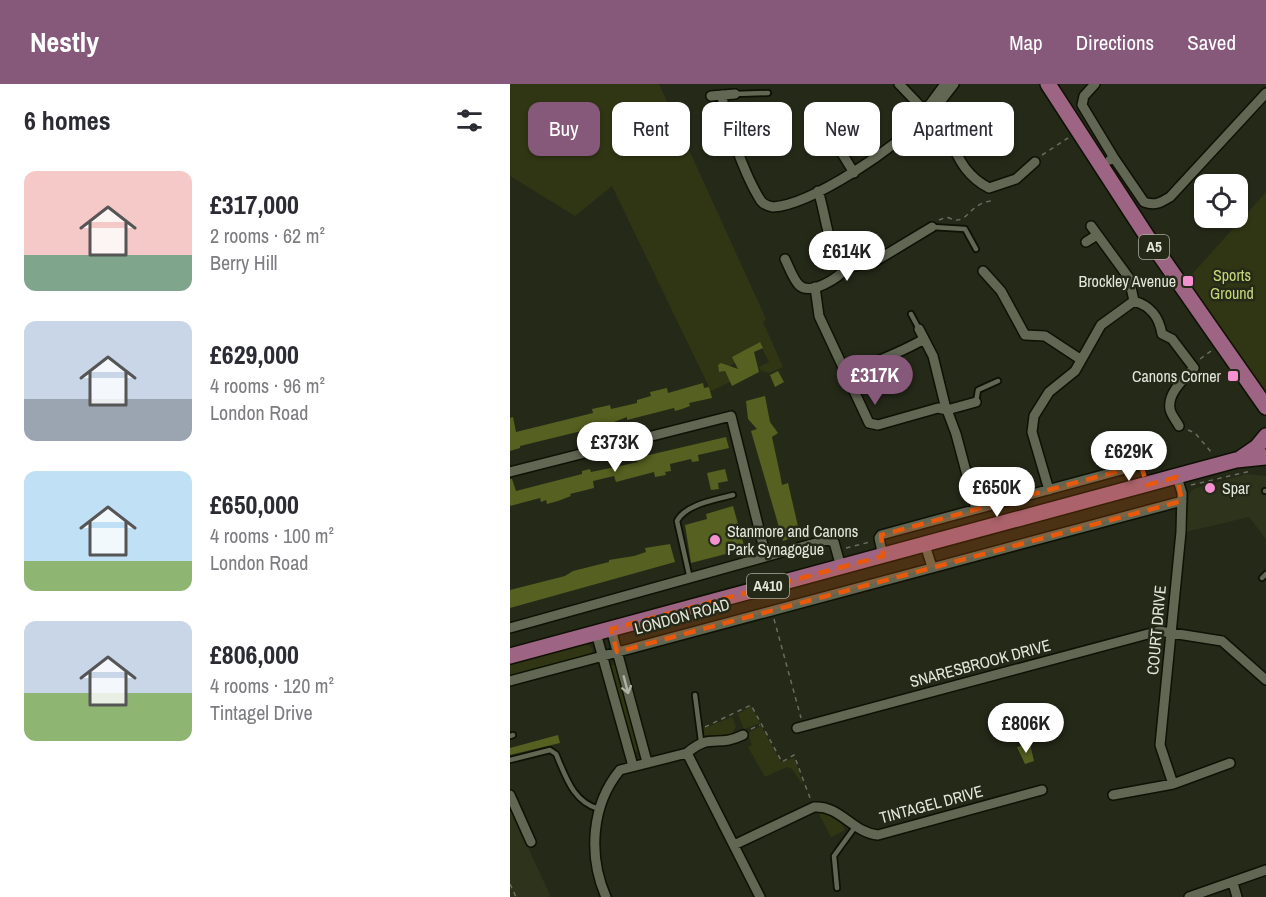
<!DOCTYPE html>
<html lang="en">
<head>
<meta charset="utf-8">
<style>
	:root { --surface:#fff; --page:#f2f2f3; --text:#2b2b33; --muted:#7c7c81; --accent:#86587a }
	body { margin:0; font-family:"Archivo Narrow",sans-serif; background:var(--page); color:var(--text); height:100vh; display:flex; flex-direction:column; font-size:22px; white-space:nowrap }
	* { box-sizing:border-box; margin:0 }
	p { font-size:20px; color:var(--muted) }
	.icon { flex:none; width:33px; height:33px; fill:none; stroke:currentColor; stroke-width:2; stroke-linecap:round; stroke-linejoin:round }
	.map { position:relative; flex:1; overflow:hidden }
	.side { display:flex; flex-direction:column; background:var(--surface); width:510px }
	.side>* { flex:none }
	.top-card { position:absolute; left:18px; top:18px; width:570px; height:54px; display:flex; gap:12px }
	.fabs { position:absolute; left:684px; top:90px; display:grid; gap:12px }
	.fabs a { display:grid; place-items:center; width:54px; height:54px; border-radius:12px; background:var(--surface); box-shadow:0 2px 4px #0004; font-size:30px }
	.price { position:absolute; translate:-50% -51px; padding:0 14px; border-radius:21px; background:#fff; color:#222; font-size:20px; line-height:39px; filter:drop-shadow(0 2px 3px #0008) }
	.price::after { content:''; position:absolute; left:50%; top:36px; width:18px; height:14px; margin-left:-9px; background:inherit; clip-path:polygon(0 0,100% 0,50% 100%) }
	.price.on { background:var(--accent); color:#fff }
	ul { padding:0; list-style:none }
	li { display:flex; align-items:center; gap:18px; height:150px; padding:0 24px }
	li span { display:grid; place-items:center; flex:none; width:168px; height:120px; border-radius:12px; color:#555 }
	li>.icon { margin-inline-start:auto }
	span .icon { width:72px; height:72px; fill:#fffc; stroke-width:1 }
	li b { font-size:26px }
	h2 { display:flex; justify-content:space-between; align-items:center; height:72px; padding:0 24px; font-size:26px }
	.tag { padding:0 21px; border-radius:12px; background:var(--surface); box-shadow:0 2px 4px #0004; font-size:21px; line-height:54px }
	.tag.on { background:var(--accent); color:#fff }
	header { display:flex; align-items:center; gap:36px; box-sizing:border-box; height:84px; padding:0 30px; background:var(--accent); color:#fff }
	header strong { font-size:28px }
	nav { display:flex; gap:33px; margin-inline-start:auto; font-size:21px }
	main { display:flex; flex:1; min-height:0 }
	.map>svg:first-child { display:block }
</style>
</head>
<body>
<header>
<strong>Nestly</strong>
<nav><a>Map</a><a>Directions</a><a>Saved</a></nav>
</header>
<main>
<section class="side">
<h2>6 homes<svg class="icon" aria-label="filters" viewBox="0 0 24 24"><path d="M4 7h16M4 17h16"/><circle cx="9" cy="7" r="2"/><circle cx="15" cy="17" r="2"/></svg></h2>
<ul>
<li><span style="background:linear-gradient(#f6c9c9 70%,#7fa58c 0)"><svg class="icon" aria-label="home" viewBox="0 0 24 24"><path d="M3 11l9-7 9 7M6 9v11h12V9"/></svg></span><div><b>£317,000</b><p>2 rooms · 62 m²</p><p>Berry Hill</p></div></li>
<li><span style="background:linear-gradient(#c9d6e8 65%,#9aa5b1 0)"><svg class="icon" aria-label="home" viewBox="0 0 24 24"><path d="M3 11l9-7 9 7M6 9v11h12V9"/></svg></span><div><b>£629,000</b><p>4 rooms · 96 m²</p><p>London Road</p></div></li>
<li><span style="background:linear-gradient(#bfe0f5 75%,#8fb573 0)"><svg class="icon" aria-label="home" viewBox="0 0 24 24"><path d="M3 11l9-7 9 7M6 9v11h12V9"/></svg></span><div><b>£650,000</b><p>4 rooms · 100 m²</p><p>London Road</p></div></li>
<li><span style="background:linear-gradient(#c9d6e8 60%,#8fb573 0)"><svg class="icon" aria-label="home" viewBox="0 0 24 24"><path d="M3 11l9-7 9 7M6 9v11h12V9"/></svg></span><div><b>£806,000</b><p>4 rooms · 120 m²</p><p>Tintagel Drive</p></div></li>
</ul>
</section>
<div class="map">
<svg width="756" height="813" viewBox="0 0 756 813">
	<rect width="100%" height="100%" fill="#252918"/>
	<path fill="#2e331b" d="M737,390l19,2v63l-17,-22 -63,15 3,-37 4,-6z
		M0,725l41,88h-41z"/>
	<path fill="#303614" d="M0,0h149l107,235 -3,3 20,45 -14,6 -8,-2 -2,-4 10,-5 -10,-20c-13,6 -18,19 -32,26l-5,-5 -4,2 1,7 6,-1 5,11 -19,9 -99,-205 -37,30 -65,-40z
		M756,108v203l-80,-114z
		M77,560l6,5 -4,8 -79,21v-14z
		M106,580l24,87 -7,1 -24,-86z
		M241,622l9,17 -16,6 -6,-15z
		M222,633l4,10 -5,8h-27l-1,-6z
		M251,642l20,36 13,-4 9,27 -11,-16 -5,-2 -22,10 -17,-30 4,-2 -4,-12z
		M308,728c11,1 23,8 27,18l-14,7z"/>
	<path fill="#566020" d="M250,258l3,6 -9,4 5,20 -27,14 -7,-15 -6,1 -1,-7 3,-2 17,6 -6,-12z
		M268,287l6,11 -9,5 -5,-12z
		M193,299l1,5 5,-1 3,11 -23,5 1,3 -8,3 -7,2 -1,-3 -47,12v-3l-21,8 -86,21v2l-10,3v-33l3,-1 3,15 77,-19 -1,-4 18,-4 1,4 26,-6v-3l14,-4 -1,-4 17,-4 1,5z
		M255,312l5,26 8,11 -6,4 8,37 2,11 6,-2 12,52 -17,6 -32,-110 6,-2 -9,-10 -2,-18z
		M216,353l3,11 -31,7 1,6 -7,1 -1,-3 -21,5 1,7 -6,1 1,3 -11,2 -1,-5 -38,10 -2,-6 -21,5 1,7 -24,6 1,2 -13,5 -11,3 -1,-4 -5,2 -1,-4 -30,8v-27h2l4,12 66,-17v-3l8,-2 1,3 29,-6 18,-4 -1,-3 12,-4z
		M215,385l3,12 -10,2 1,6 -8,1 -4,-17z
		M223,422l12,43 -54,14 -6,-38 22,-6 -1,-5z
		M160,460l5,18 -165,46v-18l55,-14 8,-5 36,-9v-2l25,-4 12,-4 -1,-4z
		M48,651l2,8 -50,12v-7z
		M520,660l4,17 -9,3 -8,-17z"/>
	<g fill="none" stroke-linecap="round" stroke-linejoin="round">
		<defs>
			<path id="lane" d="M225,10l33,-1
				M311,38l19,28
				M422,143l33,2 11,20
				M401,230l8,15
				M466,318l2,-12 20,-9
				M755,407h1
				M752,494l4,-4
				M180,495l-13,-58c9,-17 38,-21 56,-26
				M185,611l6,46
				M0,652l3,-1
				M0,676l40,-10 6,4c10,23 17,48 43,55
				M327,804l-3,-32 21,-29"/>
			<path id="street" d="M389,0l24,25
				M585,0l-11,12 -2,9 32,53 -4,2
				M212,11c3,27 24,83 39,106 3,4 7,5 12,6 38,-2 126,-61 151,-90
				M201,12l24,-2
				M411.5 28a5.5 5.5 0 1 1 11 0a5.5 5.5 0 1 1-11 0Z
				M418,23l17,-23
				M423,27l21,-27
				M422,32c24,19 20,53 57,72l27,-9 19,-17
				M330,66l14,23
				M604,74l30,44c11,4 16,1 26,-5l96,-104
				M308,107c8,22 9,60 28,77l28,-6 58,-35
				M576,158l11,-7
				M275,175c4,8 8,20 14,26 11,11 40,-7 47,-17
				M473,187l18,20 24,44 20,1 35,23
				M305,203l4,29 50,107 9,2 60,-17 9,2
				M624,217c17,5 25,16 28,33l10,5 22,29c-9,10 -27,25 -24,41 1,6 6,11 9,17
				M409,245l14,27 13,53
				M337,290c26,-12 52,-20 77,-35
				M0,388l221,-56 35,141
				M539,406l-17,-58 2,-16 15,-24 26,-21 26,-46 33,-24 -5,-23 -38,-52
				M466,425l-20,-75 -9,-24 29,-8
				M415,461l7,22
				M373,472l-4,-18 2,-3 270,-73
				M0,544l316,-88 8,2 7,25
				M101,545l36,133
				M86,549l37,133
				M0,597l672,-180
				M287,644l362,-97 63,10 44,39
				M177,669c24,-21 30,-5 56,-18
				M663,700l-13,-39 21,-213 1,-39 -5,-16
				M0,711l21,47
				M603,711l60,-11 57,-21
				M224,761l80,-38c26,-2 39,26 64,28l164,-45
				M723,799l4,14
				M96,813c-18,-41 -15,-92 14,-127l67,-17 73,144
				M679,813l77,-27"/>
			<path id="primary" d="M538,0l100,154 118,169
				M731,374l16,-11 9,-11
				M0,572l726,-196 30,-3"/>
		</defs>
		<use href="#lane" stroke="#0e1104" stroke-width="8"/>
		<use href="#street" stroke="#0e1104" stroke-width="12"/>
		<use href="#primary" stroke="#0e1104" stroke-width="18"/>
		<path stroke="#696d5e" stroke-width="1.5" stroke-dasharray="4.5 4.5" stroke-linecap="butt" d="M532,71l26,-17
			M429,136l8,-3c21,11 19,-12 43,-16v-4
			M690,275l11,-8
			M678,346l7,3 17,20
			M681,401l60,-14
			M336,464l24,-6
			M264,535l27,99
			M195,643l46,-22 31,57 12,-7 16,43
			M241,645l9,-4
			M0,800l6,13"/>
		<use href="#lane" stroke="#626754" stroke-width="4.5"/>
		<use href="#street" stroke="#626754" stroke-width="9"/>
		<use href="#primary" stroke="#9d6583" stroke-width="15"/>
	</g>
	<defs><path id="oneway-shaft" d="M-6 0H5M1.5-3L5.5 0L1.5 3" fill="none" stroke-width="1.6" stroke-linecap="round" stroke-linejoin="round" transform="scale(1.5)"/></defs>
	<use stroke="#afb3a5" href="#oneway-shaft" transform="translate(116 601) rotate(75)"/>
	<path fill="#e8590c" fill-opacity="0.2" stroke="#e8590c" stroke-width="4.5" stroke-dasharray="12 8" stroke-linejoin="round" d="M631,381l6,20 30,-8 5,24 -565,151 -6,-23 272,-73 -2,-21z"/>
	<g fill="#f590d1" stroke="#252918" stroke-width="2">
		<rect x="672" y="191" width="12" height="12" rx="3"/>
		<rect x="717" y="286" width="12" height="12" rx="3"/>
		<circle cx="700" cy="404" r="6"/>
		<circle cx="205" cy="456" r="6"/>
	</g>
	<g text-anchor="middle" stroke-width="5" stroke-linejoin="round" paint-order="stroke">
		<g fill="#252918" stroke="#aaada0" stroke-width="1.5">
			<rect x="629" y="151" width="30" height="24" rx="4.5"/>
			<rect x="237" y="490" width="42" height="24" rx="4.5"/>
		</g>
		<g font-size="15" font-weight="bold" fill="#e3e6db">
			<text x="644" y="168">A5</text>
			<text x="258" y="507">A410</text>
		</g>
		<g font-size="16" fill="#c5d67a" stroke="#252918">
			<text x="722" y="197">Sports<tspan x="722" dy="18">Ground</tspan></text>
		</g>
		<g font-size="16" fill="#e3e6db" stroke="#252918" text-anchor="end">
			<text x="666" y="203">Brockley Avenue</text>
			<text x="711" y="298">Canons Corner</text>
			<text x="712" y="410" text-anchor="start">Spar</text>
			<text x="217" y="453" text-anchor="start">Stanmore and Canons<tspan x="217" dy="18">Park Synagogue</tspan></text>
		</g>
		<g font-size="16" fill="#e3e6db" stroke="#252918">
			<text transform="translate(172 532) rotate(-15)" y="6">LONDON ROAD</text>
			<text transform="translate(646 546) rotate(-85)" y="6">COURT DRIVE</text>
			<text transform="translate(470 579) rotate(-15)" y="6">SNARESBROOK DRIVE</text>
			<text transform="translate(421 720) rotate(-15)" y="6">TINTAGEL DRIVE</text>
		</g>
	</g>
</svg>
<div class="fabs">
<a><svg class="icon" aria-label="locate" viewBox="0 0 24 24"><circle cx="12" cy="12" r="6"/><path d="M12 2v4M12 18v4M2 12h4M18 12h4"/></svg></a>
</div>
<b class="price" style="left:337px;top:198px">£614K</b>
<b class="price on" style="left:365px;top:322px">£317K</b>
<b class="price" style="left:105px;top:389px">£373K</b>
<b class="price" style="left:619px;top:398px">£629K</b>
<b class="price" style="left:487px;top:434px">£650K</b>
<b class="price" style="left:516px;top:670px">£806K</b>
<div class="top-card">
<a class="tag on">Buy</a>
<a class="tag">Rent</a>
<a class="tag">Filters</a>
<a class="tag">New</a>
<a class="tag">Apartment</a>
</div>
</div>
</main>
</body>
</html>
